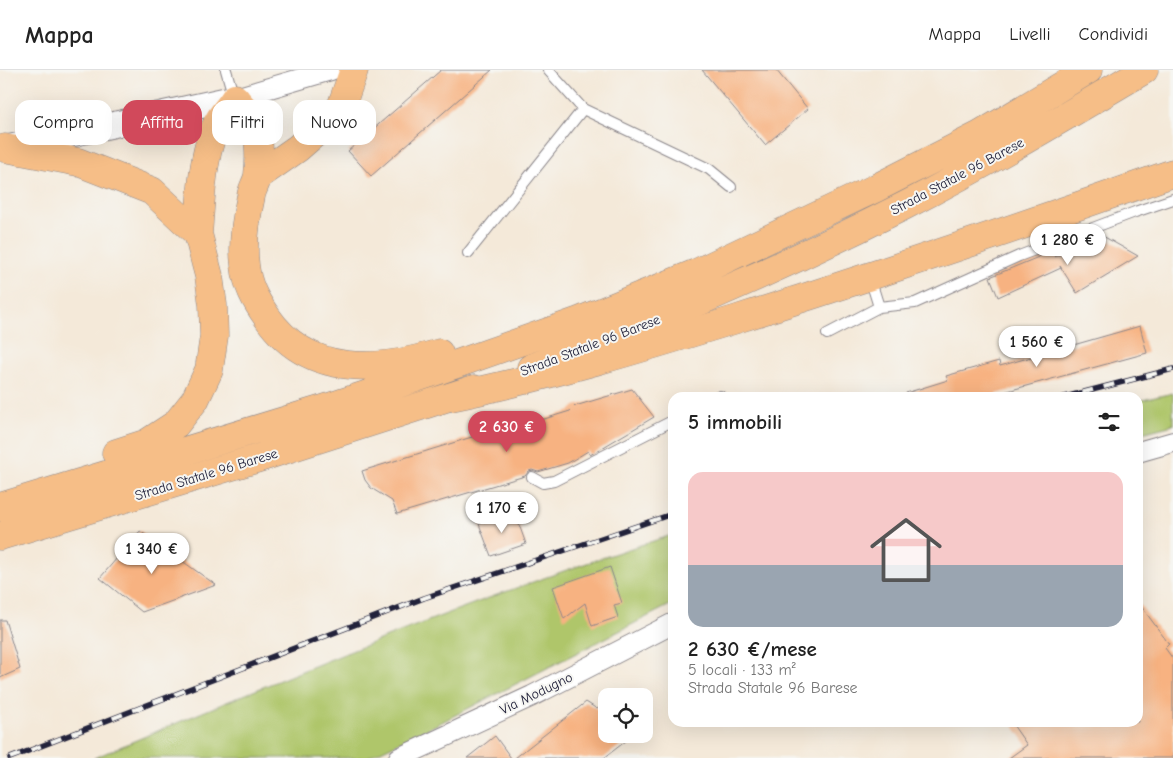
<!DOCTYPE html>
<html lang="it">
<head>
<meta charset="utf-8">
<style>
	:root { --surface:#fff; --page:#f6f6f6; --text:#222; --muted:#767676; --line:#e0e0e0; --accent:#d1495b }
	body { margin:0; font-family:"Comic Neue",sans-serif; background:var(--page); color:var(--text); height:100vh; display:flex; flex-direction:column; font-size:19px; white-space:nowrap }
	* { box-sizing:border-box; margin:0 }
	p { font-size:16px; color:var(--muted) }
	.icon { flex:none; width:28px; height:28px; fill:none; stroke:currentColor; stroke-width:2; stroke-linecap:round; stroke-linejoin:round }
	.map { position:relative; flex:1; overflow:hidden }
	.sheet { position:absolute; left:668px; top:322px; width:475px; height:335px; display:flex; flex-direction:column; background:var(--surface); border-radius:15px; box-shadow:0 5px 20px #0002 }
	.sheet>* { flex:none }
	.hud { position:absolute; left:15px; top:30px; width:475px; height:45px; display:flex; gap:10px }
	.controls { position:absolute; left:598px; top:618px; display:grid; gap:10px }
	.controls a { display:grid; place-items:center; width:55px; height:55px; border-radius:10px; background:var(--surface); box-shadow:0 5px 20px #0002; font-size:25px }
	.price { position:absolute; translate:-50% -42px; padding:0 11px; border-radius:18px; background:#fff; color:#222; font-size:16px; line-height:32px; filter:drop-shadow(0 1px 2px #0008) }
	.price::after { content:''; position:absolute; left:50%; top:30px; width:15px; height:11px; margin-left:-8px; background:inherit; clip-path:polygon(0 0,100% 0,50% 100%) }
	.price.on { background:var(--accent); color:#fff }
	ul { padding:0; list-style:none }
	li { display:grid; align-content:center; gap:10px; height:265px; padding:0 20px }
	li+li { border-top:1px solid var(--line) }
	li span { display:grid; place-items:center; height:155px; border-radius:15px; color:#555 }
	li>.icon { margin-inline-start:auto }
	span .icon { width:90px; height:90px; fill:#fffc; stroke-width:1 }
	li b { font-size:21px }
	h2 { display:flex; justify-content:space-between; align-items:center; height:60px; padding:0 20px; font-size:21px }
	.pill { padding:0 18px; border-radius:15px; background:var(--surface); box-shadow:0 5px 20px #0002; font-size:18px; line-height:45px }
	.pill.on { background:var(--accent); color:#fff }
	header { display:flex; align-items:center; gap:30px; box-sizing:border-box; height:70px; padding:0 25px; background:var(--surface); border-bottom:1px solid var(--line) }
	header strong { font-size:24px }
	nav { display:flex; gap:28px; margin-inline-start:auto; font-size:18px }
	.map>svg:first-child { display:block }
</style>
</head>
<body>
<header>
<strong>Mappa</strong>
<nav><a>Mappa</a><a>Livelli</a><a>Condividi</a></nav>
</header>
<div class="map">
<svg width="1173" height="688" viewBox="0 0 1173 688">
	<rect width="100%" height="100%" fill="#f6f6f2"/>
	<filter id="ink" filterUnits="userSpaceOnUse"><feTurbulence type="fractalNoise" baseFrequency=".02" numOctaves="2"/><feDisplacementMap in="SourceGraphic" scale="10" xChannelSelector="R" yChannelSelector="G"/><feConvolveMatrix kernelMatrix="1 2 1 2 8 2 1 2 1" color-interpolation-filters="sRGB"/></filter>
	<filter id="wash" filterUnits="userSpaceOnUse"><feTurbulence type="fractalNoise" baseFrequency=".0096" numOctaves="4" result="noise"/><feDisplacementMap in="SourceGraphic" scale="20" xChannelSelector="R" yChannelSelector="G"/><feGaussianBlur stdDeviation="1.12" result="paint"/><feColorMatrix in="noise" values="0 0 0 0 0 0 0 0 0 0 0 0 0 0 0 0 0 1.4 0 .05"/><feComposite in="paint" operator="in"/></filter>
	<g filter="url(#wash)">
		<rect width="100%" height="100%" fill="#f4e9d9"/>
		<path fill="#afc66a" stroke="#687452" d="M1173,323v32l-35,9v-33z
			M672,465v69l-232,119 -74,35h-272c191,-81 381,-161 578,-223z"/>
		<g id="blocks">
			<path fill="#f7b281" d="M441,0h51l-121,106 -23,-25z
				M702,0h74l32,39 -43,36z
				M1101,165l37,21 -61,37 -17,-27 1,2 -63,29 -8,-20 63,-26 2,6 28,-18 3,4z
				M1140,256l7,27 -165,45h-75l-1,-5 42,-13 -2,-4 53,-15 1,5z
				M632,319l22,28 -64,38 -2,-4 -20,12 -30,9 -6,-2 -3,1 -4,5 -128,38 -5,-13 -21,-13 -6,-8 -3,-9 139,-43 8,2 61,-19 5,-5z
				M511,442l3,8 3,-1 9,25 -35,12 -12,-32z
				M140,461l76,54 -74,27 -42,-34z
				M610,497l12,36 -8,2 4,12 -26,9 -7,-23 -21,16 -11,-32z
				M1138,532l31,42 -4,4 8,11v99h-164l18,-13 -16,-23h127z
				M0,550h5l15,49 -20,9z
				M586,632l11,7 9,-6v31h29l-31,24h-89z
				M495,666l16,22h-44z"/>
		</g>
	</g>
	<g filter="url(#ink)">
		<use href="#blocks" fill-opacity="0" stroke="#8b868a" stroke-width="1"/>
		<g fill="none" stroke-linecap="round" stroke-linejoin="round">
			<defs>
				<path id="service" d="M226,0l8,28
					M548,0l35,39
					M468,183l115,-144 126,60 22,18
					M870,208l9,29
					M827,264l52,-27 36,-4 104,-47 116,-44 38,-13
					M716,328l4,-2
					M532,407l11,6 11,-2 118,-60"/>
				<path id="minor" d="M235,28l96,-28
					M1138,382l35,-10
					M399,688l133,-62 140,-72"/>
				<path id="tertiary" d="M7,78l228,-50"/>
				<path id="primary" d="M5,78l73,14 74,29 46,43 11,42 4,29 1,31 -5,34 -14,30 -19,24 -29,19 -31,10
					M258,106l40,-28 24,-21 19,-20 13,-37
					M198,164c3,-33 4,-85 21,-114 4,-7 11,-14 16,-22 5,7 13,14 17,21 8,13 8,41 6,56 -1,7 -6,14 -7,21 -5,22 -9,47 -6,69 2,20 10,35 22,52 41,60 110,55 172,36
					M531,298c127,-46 252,-101 373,-162 82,-42 161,-89 240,-136
					M0,437l323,-98 108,-36 148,-52 117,-48 180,-85 104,-53 108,-65
					M0,466l259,-78 215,-69"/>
				<path id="trunk" d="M451,327c97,-20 192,-49 286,-78 146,-46 291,-95 436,-146"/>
			</defs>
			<use href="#service" stroke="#8b868a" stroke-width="12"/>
			<use href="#minor" stroke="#8b868a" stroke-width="22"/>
			<use href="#tertiary" stroke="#8b868a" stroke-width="27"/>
			<use href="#primary" stroke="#8b868a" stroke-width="29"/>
			<use href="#trunk" stroke="#8b868a" stroke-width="29"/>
			<use href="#service" stroke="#fff" stroke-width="10"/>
			<use href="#minor" stroke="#fff" stroke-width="20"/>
			<use href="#tertiary" stroke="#fff" stroke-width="25"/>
			<use href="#primary" stroke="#f6be87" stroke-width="28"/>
			<use href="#trunk" stroke="#f6be87" stroke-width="28"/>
			<defs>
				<path id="rail" d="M1061,328l112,-29
					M10,688l414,-160 248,-84"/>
			</defs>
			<use href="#rail" stroke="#22223b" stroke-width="5.5"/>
			<use href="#rail" stroke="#f6f6f2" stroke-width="4" stroke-dasharray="11" stroke-linecap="butt"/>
		</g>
	</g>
	<g text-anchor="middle" stroke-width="4" stroke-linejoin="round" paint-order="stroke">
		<g font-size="14" fill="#22223b" stroke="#f6f6f2">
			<text transform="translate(957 106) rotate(-28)" y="5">Strada Statale 96 Barese</text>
			<text transform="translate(590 275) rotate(-21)" y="5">Strada Statale 96 Barese</text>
			<text transform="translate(206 404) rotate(-17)" y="5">Strada Statale 96 Barese</text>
			<text transform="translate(536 623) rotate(-26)" y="5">Via Modugno</text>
		</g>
	</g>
</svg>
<div class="controls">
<a><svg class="icon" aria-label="locate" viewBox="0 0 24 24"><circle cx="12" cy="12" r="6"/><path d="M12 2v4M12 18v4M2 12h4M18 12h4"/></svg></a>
</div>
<b class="price" style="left:1068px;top:196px">1 280 €</b>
<b class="price" style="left:1037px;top:298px">1 560 €</b>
<b class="price on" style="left:507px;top:383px">2 630 €</b>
<b class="price" style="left:502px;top:464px">1 170 €</b>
<b class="price" style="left:152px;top:505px">1 340 €</b>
<div class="hud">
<a class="pill">Compra</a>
<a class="pill on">Affitta</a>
<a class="pill">Filtri</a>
<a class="pill">Nuovo</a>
</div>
<section class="sheet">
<h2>5 immobili<svg class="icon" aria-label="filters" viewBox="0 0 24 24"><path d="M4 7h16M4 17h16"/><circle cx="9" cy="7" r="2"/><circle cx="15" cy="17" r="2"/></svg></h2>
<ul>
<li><span style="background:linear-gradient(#f6c9c9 60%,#9aa5b1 0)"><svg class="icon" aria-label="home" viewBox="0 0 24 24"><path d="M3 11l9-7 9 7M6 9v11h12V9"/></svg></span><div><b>2 630 €/mese</b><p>5 locali · 133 m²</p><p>Strada Statale 96 Barese</p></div></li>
</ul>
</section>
</div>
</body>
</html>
